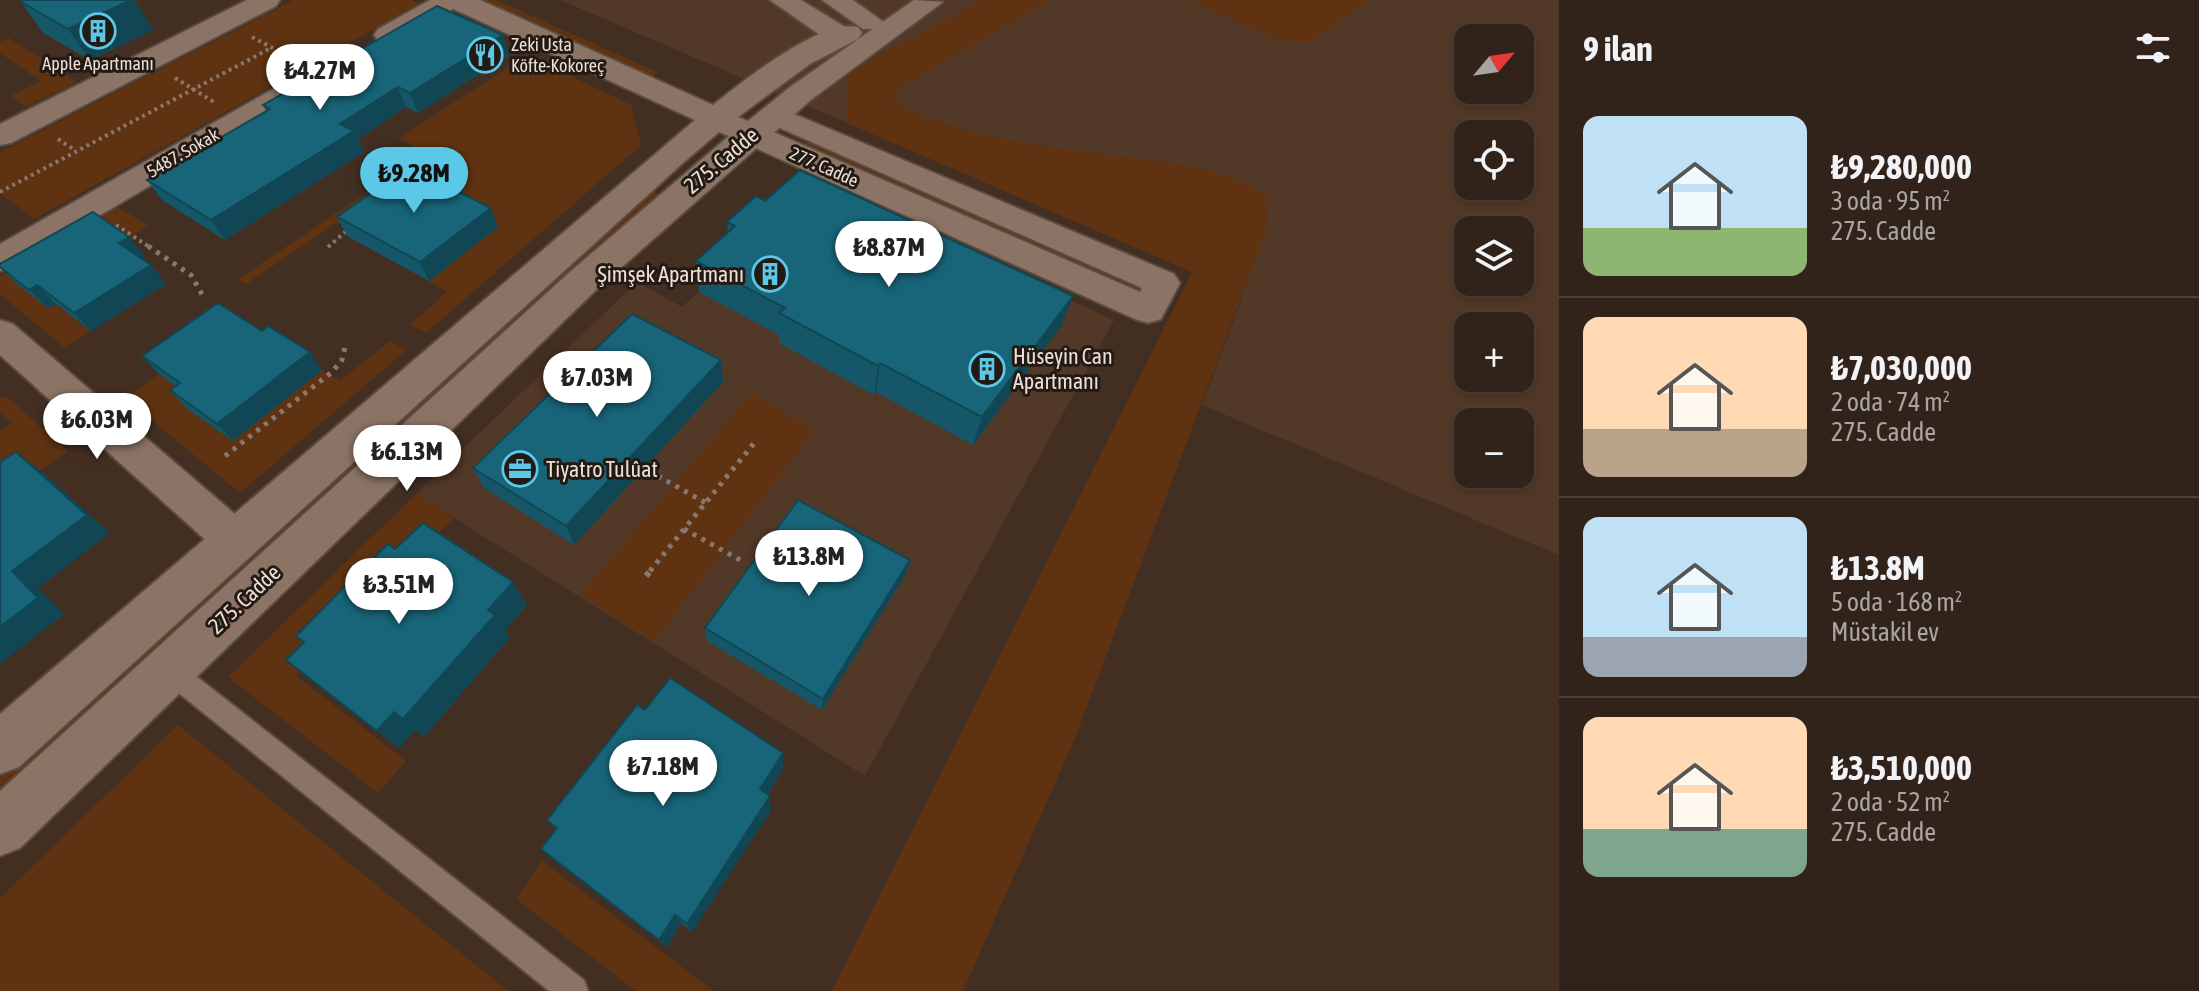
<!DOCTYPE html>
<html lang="tr">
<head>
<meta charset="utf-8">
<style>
	:root { --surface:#32231a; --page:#3d2f27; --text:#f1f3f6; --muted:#a8a4a2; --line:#4d4039; --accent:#5bc8e7 }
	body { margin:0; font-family:"Asap Condensed",sans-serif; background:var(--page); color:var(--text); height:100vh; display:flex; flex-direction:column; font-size:30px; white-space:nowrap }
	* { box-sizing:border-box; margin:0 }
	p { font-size:26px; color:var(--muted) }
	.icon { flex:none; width:44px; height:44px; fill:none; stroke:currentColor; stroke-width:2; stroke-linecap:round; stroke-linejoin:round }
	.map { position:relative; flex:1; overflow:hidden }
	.drawer { display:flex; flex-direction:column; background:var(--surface); width:640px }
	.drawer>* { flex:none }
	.needle { width:52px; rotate:61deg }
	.tools { position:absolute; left:1454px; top:24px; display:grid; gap:16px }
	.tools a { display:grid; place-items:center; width:80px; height:80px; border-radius:16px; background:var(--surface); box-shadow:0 4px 12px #0003,0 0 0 2px var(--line); font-size:40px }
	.price { position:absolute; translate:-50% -68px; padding:0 18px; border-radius:28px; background:#fff; color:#222; font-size:26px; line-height:52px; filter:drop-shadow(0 2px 4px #0008) }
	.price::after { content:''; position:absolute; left:50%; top:48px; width:24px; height:18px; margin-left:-12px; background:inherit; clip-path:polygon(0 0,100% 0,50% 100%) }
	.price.on { background:var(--accent); color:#111 }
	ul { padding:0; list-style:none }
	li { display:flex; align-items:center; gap:24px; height:200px; padding:0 24px }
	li+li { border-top:2px solid var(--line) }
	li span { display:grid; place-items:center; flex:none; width:224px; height:160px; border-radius:16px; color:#555 }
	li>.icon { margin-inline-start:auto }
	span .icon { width:96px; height:96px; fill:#fffc; stroke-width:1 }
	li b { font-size:34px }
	h2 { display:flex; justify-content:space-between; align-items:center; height:96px; padding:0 24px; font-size:34px }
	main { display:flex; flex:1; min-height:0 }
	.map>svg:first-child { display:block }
</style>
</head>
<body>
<main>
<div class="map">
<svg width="1559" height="991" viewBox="0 0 1559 991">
	<rect width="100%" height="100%" fill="#432f22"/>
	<path fill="#523827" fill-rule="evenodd" d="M560,0h999v555l-357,-150 42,-112zM1468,38h52v52h-52zM1468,134h52v52h-52zM1468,230h52v52h-52zM1468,326h52v52h-52zM1468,422h52v52h-52z
		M827,191l287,129 -249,456 -449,-282 221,-212 45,25 55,-50z"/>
	<path fill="#5f3311" d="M294,0h117l8,4 -385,215 -34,-26v-41z
		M479,0h17l161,72 -6,6z
		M983,0h67l-147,86 -10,8v5l5,5c64,34 142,41 214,51 45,6 123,13 158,43l-5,37 -190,503 -112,253h-131l360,-719 -345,-149v-48l4,-5z
		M1191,0h178c-15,10 -52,43 -68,43 -27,0 -84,-31 -110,-43z
		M9,38l68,44 -51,25 -15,-11 30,-15 -41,-28v-11z
		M527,55l104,50 10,40 -215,188 -16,-8 37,-33 -18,-11 68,-54 -142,3 -17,-8 -92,62 -8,-5 188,-126 -27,-15z
		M808,140l311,136 -6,9 -312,-139z
		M650,190l10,5 -660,607v-25z
		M118,207l30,19 -25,15 -105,43 30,24 8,-4 35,27 -26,17 -65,-54v-18z
		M390,341l16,9 -166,143 -115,-95 34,-24 37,26 37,40 89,-70 18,11z
		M751,393l64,37 -161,212 -73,-47z
		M6,396l62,55 -68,47v-67l12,-8 -12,-11v-13z
		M416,494l39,23 -160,158 111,86 -28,32 -150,-116z
		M178,725l330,266h-508v-93z
		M542,861l172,130h-78l-120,-92z"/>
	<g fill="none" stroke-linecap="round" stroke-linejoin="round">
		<defs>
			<path id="service" d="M169,658l9,4 406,318 4,11h-39l-389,-313 -3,-8 3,-8z"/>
			<path id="minor" d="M247,0h33l-4,6 -265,137 -11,2v-21z
				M430,0h32l-4,6 -60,35h-20l-4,-6 4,-6z
				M770,0h31l49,30 4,6 -4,6h-20z
				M822,0h31l32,23 -4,6h-18z
				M313,69l10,3 4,6 -4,6 -311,183 -12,4v-27l303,-172z
				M775,106l399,168 6,9 -19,36 -13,4 -13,-4 -395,-178 -4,-7 4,-7 11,-2 11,2 378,165 2,-4 -378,-167 -4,-6 4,-6z
				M0,320l13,4 237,203 7,13 -7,13 -15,6 -15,-6 -220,-198z"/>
			<path id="tertiary" d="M443,0h37l233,105c29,-23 108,-87 145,-78l4,6 -4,6 -48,25 -72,53 10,4 42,-34 124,-87 29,2 -131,97 -215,190 -577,559 -20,8v-65l571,-520 158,-135 -10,-4 -35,30 -665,605 -19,7v-60l695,-594 -248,-114z"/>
		</defs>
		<use href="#service" stroke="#5c4b40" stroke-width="4"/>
		<use href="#minor" stroke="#5c4b40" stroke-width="4"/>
		<use href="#tertiary" stroke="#5c4b40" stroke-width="4"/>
		<path stroke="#8a786e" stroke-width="4" stroke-dasharray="3 4" stroke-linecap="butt" d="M252,37l41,22
			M175,78l39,24
			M58,139l18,12
			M417,180l18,-13
			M0,192l271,-144
			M116,225l35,23
			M328,247l22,-19"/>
		<path stroke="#8a786e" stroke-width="5" stroke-dasharray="4 6" stroke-linecap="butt" d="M148,246l43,29 13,23
			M225,456l107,-84 10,-12 3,-13
			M658,476l48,27
			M684,529l58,32
			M650,571l105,-129"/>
		<path stroke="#8a786e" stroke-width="6" stroke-dasharray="5 7" stroke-linecap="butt" d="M646,576l6,-7"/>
		<use href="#service" fill="#8b7465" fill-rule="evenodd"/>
		<use href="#minor" fill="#8b7465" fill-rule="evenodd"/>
		<use href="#tertiary" fill="#8b7465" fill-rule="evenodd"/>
	</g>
	<path fill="#155768" d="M24,0h110l19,30 -63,30 -47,-27 -22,-31z
		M503,35l6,20 -91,58 -12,-6 -48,32 6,13 -139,88 -63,-40 -15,-20 119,-69 -3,-6z
		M446,192l45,16 7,19 -69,54 -82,-45 -10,-19z
		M765,201l308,95 -12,30 -88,119 -97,-53 -2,3 -95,-52v-8l-80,-43 -3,-31 32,-28 -1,-11z
		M144,256l-3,2 10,7 15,19 -75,47 -35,-27 -8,4 -31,-24 -17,-17z
		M142,356l180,14 -89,71 -47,-33 -16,-18 6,-4 -17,-12z
		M721,360l2,22 -149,163 -90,-57 -11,-20z
		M395,549l132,56 -22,25 5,7 -86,100 -9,-7 -16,18 -113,-88z
		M910,560l-4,14 -84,136 -115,-69 -2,-13z
		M645,710l138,59 -15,25 3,16 -79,122 -11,-9 -14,24 -126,-98 15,-19 -9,-10z"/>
	<path fill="#114755" d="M131,0h3l19,30 -63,30 -22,-31z
		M503,35l6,20 -91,58 -8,-20z
		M398,87l8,20 -48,32 6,13 -139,88 -14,-20 129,-96z
		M491,208l7,19 -69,54 -9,-19z
		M129,237l15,19 -9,6 -16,-19z
		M151,265l15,19 -75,47 -17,-18z
		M37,285l19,19 -8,4 -19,-18z
		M1073,296l-12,30 -88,119 9,-28z
		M310,352l12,18 -89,71 -16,-17z
		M721,360l2,22 -149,163 -8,-19z
		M880,363l-4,29 -2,3 4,-29z
		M16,452l24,18 70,63 -72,55 26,26 -64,50v-37z
		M910,560l-4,14 -84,136 1,-11z
		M513,582l14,23 -22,25 5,7 -86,100 -21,-18 85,-109z
		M394,712l21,18 -16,18 -22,-17z
		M783,753v16l-21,35 -2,-15z
		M770,796l1,14 -79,122 -5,-8z
		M675,915l6,8 -14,24 -8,-7z"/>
	<path fill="#186579" stroke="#114755" stroke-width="2" d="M24,0h107l-63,29 -47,-27z
		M437,6l66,29 -93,58 -12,-6 -58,37 14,7 -143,89 -64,-40 123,-71 -7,-4z
		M404,170l42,22 5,-4 40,20 -71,54 -83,-45z
		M800,170l273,126 -91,121 -102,-54 -2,3 -99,-53 6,-5 -89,-47 39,-35 -8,-4 29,-26 9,5z
		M93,212l36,25 -10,6 32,22 -77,48 -37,-28 -8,5 -29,-23v-3z
		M218,303l44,28 6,-5 42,26 -93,72 -47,-34 10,-7 -38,-27z
		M632,314l89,46 -155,166 -93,-58z
		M16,452l71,63 -75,56 26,27 -38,29v-165z
		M798,500l112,60 -87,139 -118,-71z
		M423,523l90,59 -25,28 7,5 -92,104 -9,-7 -17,19 -91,-71 18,-18 -8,-6 65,-66 27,-26 7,5z
		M670,678l113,75 -23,36 10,7 -83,128 -12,-9 -16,25 -118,-91 16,-21 -10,-8 90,-115 8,5z"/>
	<defs>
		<symbol id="building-ring" viewBox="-11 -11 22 22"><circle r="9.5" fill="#231a14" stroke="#5bc8e7" stroke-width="1.5"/><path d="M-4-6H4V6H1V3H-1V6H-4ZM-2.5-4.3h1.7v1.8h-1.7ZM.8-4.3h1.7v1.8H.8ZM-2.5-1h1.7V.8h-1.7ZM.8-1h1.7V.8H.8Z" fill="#5bc8e7"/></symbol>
		<symbol id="restaurant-ring" viewBox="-11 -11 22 22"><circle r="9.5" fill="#231a14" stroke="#5bc8e7" stroke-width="1.5"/><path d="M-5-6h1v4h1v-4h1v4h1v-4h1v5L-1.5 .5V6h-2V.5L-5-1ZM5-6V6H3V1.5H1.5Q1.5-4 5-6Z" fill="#5bc8e7"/></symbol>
		<symbol id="office-ring" viewBox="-11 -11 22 22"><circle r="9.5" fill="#231a14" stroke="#5bc8e7" stroke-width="1.5"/><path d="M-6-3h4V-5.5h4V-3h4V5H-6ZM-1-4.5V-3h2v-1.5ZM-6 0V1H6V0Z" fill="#5bc8e7"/></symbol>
	</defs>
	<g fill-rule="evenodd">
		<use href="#building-ring" x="78" y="11" width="40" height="40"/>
		<use href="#restaurant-ring" x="465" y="35" width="40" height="40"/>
		<use href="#building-ring" x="750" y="254" width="40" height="40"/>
		<use href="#building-ring" x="967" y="349" width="40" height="40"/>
		<use href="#office-ring" x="500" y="449" width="40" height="40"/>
	</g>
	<g text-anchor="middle" stroke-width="6" stroke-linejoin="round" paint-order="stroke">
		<g font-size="18" fill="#ecdfd7" stroke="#231a14" text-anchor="start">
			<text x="511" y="51">Zeki Usta<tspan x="511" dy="21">Köfte-Kokoreç</tspan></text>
			<text x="98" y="70" text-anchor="middle">Apple Apartmanı</text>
		</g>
		<g font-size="18" fill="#ecdfd7" stroke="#231a14">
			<text transform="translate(183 153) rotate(-30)" y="6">5487. Sokak</text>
			<text transform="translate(824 167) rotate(24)" y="6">277. Cadde</text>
		</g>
		<g font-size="22" fill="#ecdfd7" stroke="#231a14">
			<text transform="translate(721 160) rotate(-40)" y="8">275. Cadde</text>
			<text transform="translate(244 599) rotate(-43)" y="8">275. Cadde</text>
		</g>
		<g font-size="22" fill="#ecdfd7" stroke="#231a14" text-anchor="start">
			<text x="744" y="282" text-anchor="end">Şimşek Apartmanı</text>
			<text x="1013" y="364">Hüseyin Can<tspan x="1013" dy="25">Apartmanı</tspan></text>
			<text x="546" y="477">Tiyatro Tulûat</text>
		</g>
	</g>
</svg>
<div class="tools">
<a><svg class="needle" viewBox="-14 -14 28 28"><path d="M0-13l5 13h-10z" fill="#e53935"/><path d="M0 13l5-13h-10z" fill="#a8a4a2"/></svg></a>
<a><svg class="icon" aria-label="locate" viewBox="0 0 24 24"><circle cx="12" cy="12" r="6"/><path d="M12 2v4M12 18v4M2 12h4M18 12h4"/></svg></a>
<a><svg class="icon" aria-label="layers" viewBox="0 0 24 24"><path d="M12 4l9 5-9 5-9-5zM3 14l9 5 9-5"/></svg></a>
<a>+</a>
<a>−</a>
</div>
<b class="price" style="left:320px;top:112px">₺4.27M</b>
<b class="price on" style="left:414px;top:215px">₺9.28M</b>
<b class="price" style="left:889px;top:289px">₺8.87M</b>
<b class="price" style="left:597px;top:419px">₺7.03M</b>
<b class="price" style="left:97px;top:461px">₺6.03M</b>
<b class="price" style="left:407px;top:493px">₺6.13M</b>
<b class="price" style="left:809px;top:598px">₺13.8M</b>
<b class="price" style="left:399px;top:626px">₺3.51M</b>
<b class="price" style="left:663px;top:808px">₺7.18M</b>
</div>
<section class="drawer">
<h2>9 ilan<svg class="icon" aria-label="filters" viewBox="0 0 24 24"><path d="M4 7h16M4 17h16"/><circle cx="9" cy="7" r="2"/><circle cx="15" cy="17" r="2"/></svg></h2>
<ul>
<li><span style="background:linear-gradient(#bfe0f5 70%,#8fb573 0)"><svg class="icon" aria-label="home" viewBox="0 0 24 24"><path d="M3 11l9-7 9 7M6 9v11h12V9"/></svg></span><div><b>₺9,280,000</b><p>3 oda · 95 m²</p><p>275. Cadde</p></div></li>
<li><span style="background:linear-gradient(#ffd9b3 70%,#b9a48a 0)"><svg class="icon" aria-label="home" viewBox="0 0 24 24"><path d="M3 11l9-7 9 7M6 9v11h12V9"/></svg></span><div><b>₺7,030,000</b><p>2 oda · 74 m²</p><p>275. Cadde</p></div></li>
<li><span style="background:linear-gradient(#bfe0f5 75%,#9aa5b1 0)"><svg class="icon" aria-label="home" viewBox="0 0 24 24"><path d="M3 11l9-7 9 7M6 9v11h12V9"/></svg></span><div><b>₺13.8M</b><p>5 oda · 168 m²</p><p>Müstakil ev</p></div></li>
<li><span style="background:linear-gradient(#ffd9b3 70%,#7fa58c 0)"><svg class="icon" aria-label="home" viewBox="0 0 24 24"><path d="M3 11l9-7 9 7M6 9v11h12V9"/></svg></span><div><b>₺3,510,000</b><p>2 oda · 52 m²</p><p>275. Cadde</p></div></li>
</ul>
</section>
</main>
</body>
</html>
